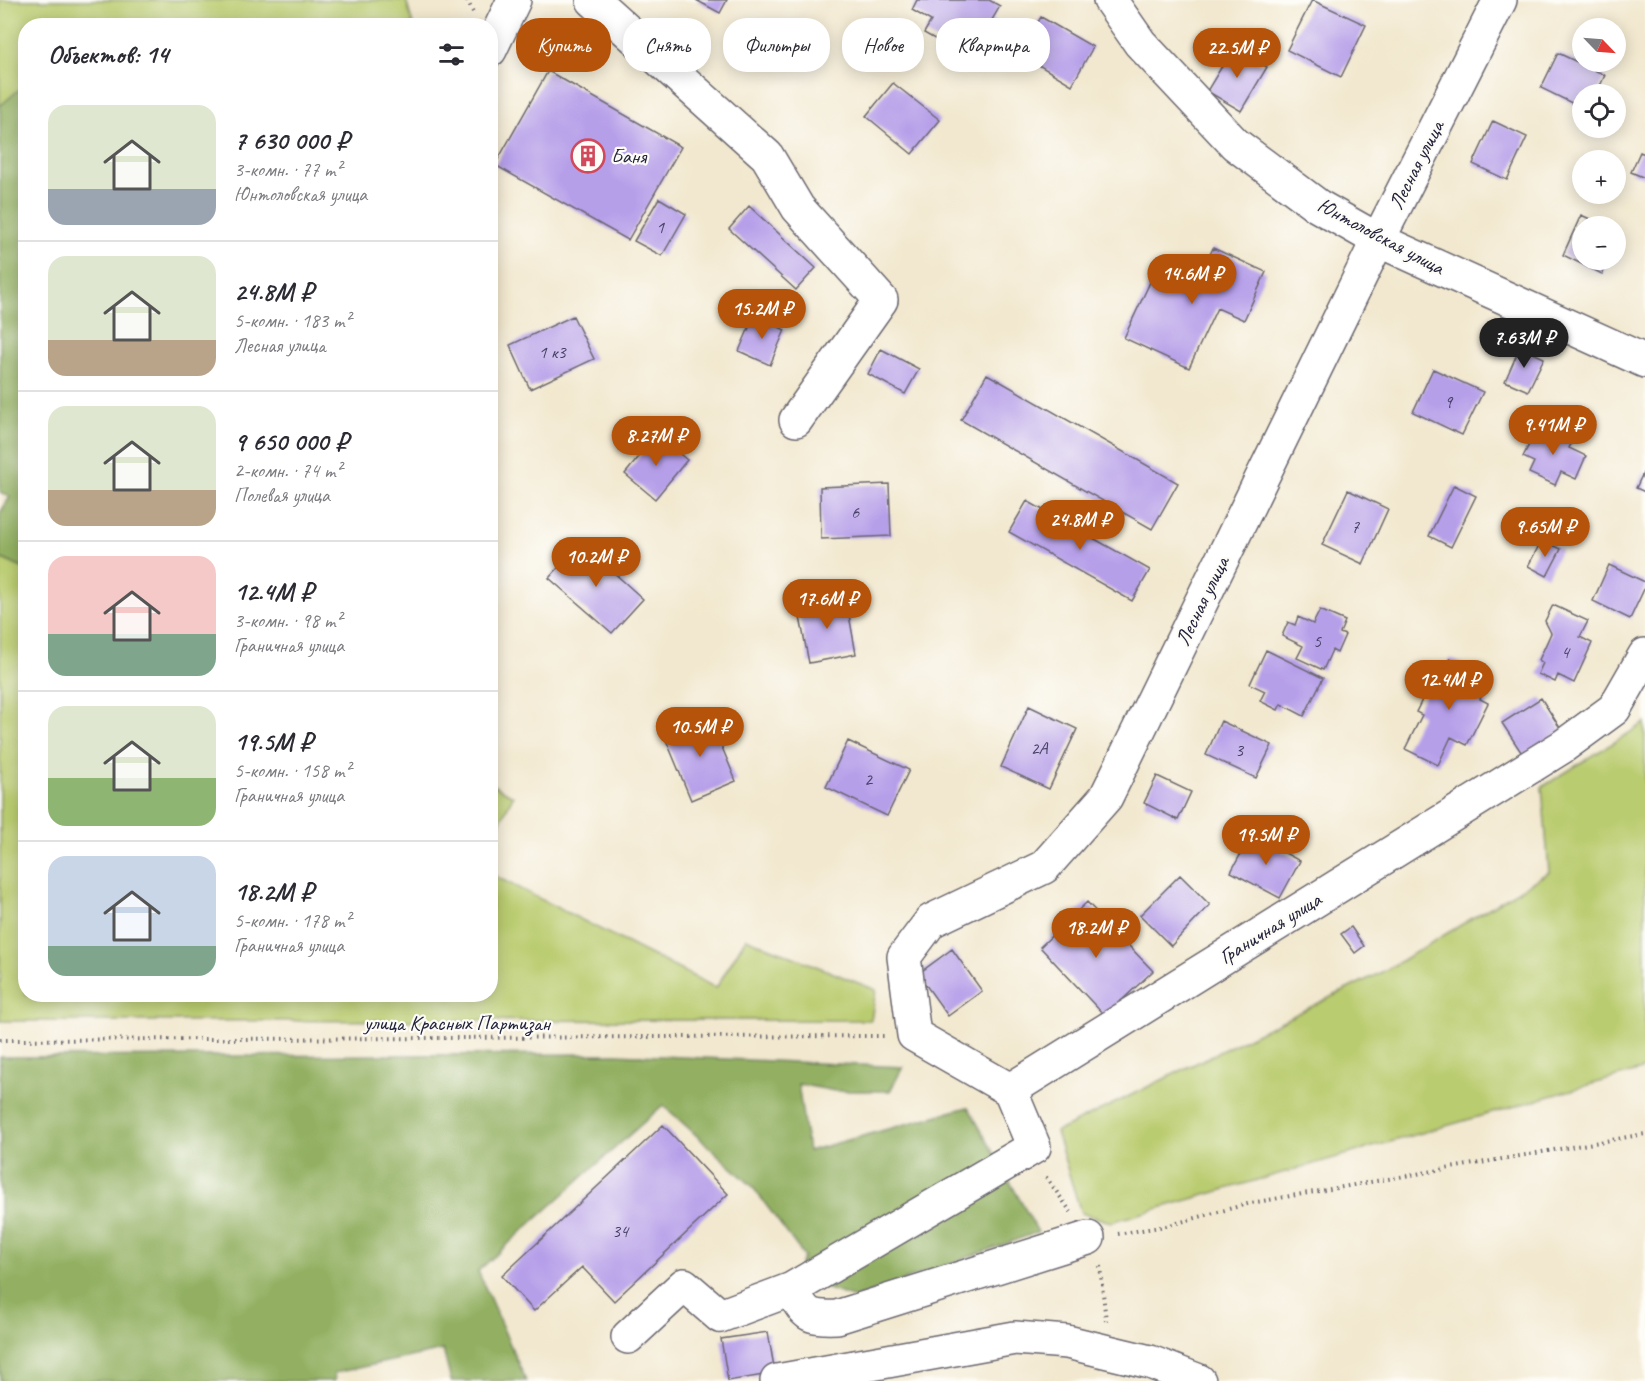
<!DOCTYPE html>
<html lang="ru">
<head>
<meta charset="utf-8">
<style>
	:root { --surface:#fff; --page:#f7f7f7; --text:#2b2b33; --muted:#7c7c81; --line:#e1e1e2; --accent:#b45309 }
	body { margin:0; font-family:Caveat,sans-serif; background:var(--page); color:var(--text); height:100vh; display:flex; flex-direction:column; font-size:22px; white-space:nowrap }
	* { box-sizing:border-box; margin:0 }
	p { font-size:20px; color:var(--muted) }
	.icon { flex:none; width:33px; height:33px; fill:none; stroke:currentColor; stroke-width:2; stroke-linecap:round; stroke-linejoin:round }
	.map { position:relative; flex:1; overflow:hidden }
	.drawer { position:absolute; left:18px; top:18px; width:480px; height:984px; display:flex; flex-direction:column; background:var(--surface); border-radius:24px; box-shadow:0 3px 15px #0003 }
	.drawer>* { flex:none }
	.top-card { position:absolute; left:516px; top:18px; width:570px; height:54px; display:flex; gap:12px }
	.needle { width:39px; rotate:115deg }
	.tools { position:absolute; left:1572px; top:18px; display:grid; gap:12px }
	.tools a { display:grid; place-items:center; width:54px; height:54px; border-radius:50%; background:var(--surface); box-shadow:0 3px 15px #0003; font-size:30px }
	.price { position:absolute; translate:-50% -51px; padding:0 14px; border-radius:21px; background:var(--accent); color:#fff; font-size:20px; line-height:39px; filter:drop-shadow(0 2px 3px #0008) }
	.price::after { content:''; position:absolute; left:50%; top:36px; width:18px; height:14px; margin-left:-9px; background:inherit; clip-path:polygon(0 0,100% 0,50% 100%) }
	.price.current { background:#222; color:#fff }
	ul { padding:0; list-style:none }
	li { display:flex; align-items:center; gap:18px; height:150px; padding:0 30px }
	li+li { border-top:2px solid var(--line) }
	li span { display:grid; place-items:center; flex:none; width:168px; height:120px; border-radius:18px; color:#555 }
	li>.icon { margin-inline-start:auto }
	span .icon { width:72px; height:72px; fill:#fffc; stroke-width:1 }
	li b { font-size:26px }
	h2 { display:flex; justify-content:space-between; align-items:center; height:72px; padding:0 30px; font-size:26px }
	.chip { padding:0 21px; border-radius:24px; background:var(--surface); box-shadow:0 3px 15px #0003; font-size:21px; line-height:54px }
	.chip.current { background:var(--accent); color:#fff }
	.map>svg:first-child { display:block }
</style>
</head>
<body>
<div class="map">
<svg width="1645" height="1381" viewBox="0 0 1645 1381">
	<rect width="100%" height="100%" fill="#fdfcf7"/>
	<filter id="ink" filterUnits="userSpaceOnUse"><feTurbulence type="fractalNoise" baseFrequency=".0167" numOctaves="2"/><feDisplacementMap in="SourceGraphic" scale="12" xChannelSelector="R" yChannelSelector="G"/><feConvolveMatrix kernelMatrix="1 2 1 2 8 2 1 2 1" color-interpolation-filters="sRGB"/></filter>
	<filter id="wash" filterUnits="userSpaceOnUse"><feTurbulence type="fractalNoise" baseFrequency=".008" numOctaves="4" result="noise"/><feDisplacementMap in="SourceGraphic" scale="24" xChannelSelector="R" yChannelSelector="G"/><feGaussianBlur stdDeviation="1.35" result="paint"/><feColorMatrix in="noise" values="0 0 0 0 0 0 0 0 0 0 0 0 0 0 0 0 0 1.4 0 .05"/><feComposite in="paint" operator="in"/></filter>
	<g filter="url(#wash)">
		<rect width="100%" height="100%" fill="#f2e8cf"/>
		<path fill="#bacc6f" stroke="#6e7755" stroke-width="1.5" d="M0,0h406l7,25 -387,1 -1,60 -25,20z
			M0,558l25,11 1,425h464l1,-120 225,114 30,-50 130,52 -5,30 -871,1z
			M1645,723v346l-534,153 -30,-9 -25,-81 330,-162 163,-98 -7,-85z
			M491,784l22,12 -22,44z"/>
		<path fill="#93b062" stroke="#5a694e" stroke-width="1.5" d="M23,86h2v483l-25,-11v-45l10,-16 -10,-5v-386z
			M616,1054l287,13 -13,24h-55l-37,-7 10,67 160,-44 70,125 -183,66 -60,-20 9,-22 -52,-70 -89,-81 -185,166 48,110h-75l-8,-31 -109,23 1,8h-335v-324z"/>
		<g id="blocks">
			<path fill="#b69fe9" d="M696,0h31l-7,13z
				M917,0h72l11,6 -8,14 8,4 -24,43 -27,-15 2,-4 -27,-15 7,-12 -19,-11z
				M1312,0l54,25 -25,52 -54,-27z
				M1041,17l52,30 -21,38 -52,-31z
				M1233,48l34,19 -26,44 -34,-20z
				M1558,53l47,22 -9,19h-14v14l-41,-20z
				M548,71l133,76 -53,93 -133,-75z
				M893,83l47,37 -28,34 -46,-38z
				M1493,121l34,16 -20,43 -34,-16z
				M1640,152l5,2v24l-14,-6z
				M659,198l27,16 -24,42 -28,-15z
				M749,206l67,62 -20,22 -67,-61z
				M1581,215l25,11h-24v34h27l-7,14 -39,-19z
				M1213,248l53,24 -22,48 -27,-12 -28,60 -65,-30 35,-75 39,18z
				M573,316l21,43 -64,30 -20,-44z
				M754,316l31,14 -15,35 -31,-14z
				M1520,347l24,11 -16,33 -23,-10z
				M881,349l38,20 -14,25 -37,-20z
				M1433,369l50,23 -21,43 -49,-23z
				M987,374l191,109 -26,46 -191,-109z
				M1548,427l26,12 -5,9 17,8 -10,23 -15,-7 -6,13 -26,-12 5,-11 -11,-5 14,-29 8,4z
				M657,435l30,25 -32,39 -30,-25z
				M1645,469v23l-9,-4z
				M889,484l2,52 -70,3 -1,-52z
				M1454,485l22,11 -25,51 -22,-11z
				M1348,490l40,19 -25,55 -41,-19z
				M1027,501l123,69 -18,31 -123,-69z
				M1542,540l19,9 -14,27 -19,-10z
				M581,543l62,56 -31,34 -63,-55z
				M1609,565l36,17v5l-15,32 -37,-18z
				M846,598l10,56 -47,9 -11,-56z
				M1553,605l35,16 -8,16 12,6 -18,40 -16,-8 -3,7 -17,-8 5,-11 -4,-3 12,-27 -6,-12z
				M1320,610l25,11 -5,12 5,2 -8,18 -5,-3 -9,20 -26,-12 6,-12 -21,-10 6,-14 7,3 3,-8 15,7z
				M1266,650l57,28 -19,38 -23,-12 -3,6 -18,-9 5,-10 -15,-7z
				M1450,658l40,20 -10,21 8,4 -21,42 -16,-8 -13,28 -33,-16 17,-34 -6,-3 20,-40 5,3z
				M1541,698l21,33 -39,24 -21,-32z
				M1029,706l48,23 -28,60 -48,-22z
				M709,716l27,65 -45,19 -27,-65z
				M1221,721l51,24 -16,33 -50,-23z
				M848,741l61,29 -22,46 -61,-29z
				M1157,776l34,16 -13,28 -34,-17z
				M1251,835l49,26 -20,37 -49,-26z
				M1180,875l30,30 -39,41 -31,-31z
				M1087,902l66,69 -48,45 -65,-69z
				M1351,927l13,19 -9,7 -14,-19z
				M952,949l30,42 -34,25 -30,-42z
				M663,1125l65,69 -114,107 -32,-34 -48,44 -32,-35z
				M768,1332l7,41 -47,8 -7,-42z"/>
		</g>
	</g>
	<g filter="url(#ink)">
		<use href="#blocks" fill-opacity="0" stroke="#6b676f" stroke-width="1.5"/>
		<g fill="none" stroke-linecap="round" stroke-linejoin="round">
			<defs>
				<path id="minor" d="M593,0l174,156 31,52 83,92 -85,120
					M1110,0l30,43 95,101 83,62 60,34 267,121
					M490,50l24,-50
					M1010,1090l-96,-55 -10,-78 27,-36 113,-54 62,-70 272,-557 122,-240
					M1010,1090l552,-343 52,-38 31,-54
					M792,1289c13,26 15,29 45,28l251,-79
					M628,1337l56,-52 36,31 72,-27 242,-142 -24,-57
					M777,1381l238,-43 52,4 83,20 49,19"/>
			</defs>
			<use href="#minor" stroke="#6b676f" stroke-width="36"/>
			<path stroke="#6b676f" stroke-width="4" stroke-dasharray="1.5 4.5" stroke-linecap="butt" d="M467,0l6,12
				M0,1040l884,-4
				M1046,1177l25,35
				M1118,1234l48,-8 85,-23 394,-69
				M1100,1266l6,55"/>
			<use href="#minor" stroke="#fff" stroke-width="33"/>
		</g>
	</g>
	<defs>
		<symbol id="building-ring" viewBox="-11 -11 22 22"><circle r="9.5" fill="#fdfcf7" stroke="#d1495b" stroke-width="1.5"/><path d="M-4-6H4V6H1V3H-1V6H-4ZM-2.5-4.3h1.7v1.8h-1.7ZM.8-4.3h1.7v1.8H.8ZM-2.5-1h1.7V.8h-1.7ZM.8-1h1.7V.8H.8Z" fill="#d1495b"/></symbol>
	</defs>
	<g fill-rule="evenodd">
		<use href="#building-ring" x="569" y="137" width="38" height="38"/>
	</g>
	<g text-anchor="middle" stroke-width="4.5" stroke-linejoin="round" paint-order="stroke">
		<g font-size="18" fill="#474166">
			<text x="660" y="233">1</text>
			<text x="552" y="358">1 к3</text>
			<text x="1448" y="408">9</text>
			<text x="855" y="518">6</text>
			<text x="1355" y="533">7</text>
			<text x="1317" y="647">5</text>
			<text x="1565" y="658">4</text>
			<text x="1039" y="754">2А</text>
			<text x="1239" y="756">3</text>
			<text x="868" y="785">2</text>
			<text x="620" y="1237">34</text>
		</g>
		<g font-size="21" fill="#22223b" stroke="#fdfcf7" text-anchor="start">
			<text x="611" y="163">Баня</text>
		</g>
		<g font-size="21" fill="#22223b" stroke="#fdfcf7">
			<text transform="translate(1416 165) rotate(-63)" y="7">Лесная улица</text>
			<text transform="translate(1381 236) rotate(28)" y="7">Юнтоловская улица</text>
			<text transform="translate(1202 601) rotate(-64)" y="7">Лесная улица</text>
			<text transform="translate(1270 928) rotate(-32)" y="7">Граничная улица</text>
			<text x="457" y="1030">улица Красных Партизан</text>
		</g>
	</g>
</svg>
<div class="tools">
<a><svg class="needle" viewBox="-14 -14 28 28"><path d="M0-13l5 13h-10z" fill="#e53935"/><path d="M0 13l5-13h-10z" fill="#7c7c81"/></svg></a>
<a><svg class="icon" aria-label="locate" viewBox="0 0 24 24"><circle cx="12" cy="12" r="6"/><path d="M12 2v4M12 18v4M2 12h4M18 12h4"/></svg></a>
<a>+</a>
<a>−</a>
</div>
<b class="price" style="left:1237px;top:79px">22.5M ₽</b>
<b class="price" style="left:1192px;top:305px">14.6M ₽</b>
<b class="price" style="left:762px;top:340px">15.2M ₽</b>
<b class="price current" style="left:1524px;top:369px">7.63M ₽</b>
<b class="price" style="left:1553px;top:456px">9.41M ₽</b>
<b class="price" style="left:656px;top:467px">8.27M ₽</b>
<b class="price" style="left:1080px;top:551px">24.8M ₽</b>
<b class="price" style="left:1545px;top:558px">9.65M ₽</b>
<b class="price" style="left:596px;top:588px">10.2M ₽</b>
<b class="price" style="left:827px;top:630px">17.6M ₽</b>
<b class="price" style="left:1449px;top:711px">12.4M ₽</b>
<b class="price" style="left:700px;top:758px">10.5M ₽</b>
<b class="price" style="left:1266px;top:866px">19.5M ₽</b>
<b class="price" style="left:1096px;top:959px">18.2M ₽</b>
<div class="top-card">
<a class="chip current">Купить</a>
<a class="chip">Снять</a>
<a class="chip">Фильтры</a>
<a class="chip">Новое</a>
<a class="chip">Квартира</a>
</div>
<section class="drawer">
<h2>Объектов: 14<svg class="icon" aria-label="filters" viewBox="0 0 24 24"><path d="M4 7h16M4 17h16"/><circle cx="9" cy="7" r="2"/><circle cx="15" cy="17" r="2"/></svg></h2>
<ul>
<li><span style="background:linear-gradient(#dfe7d0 70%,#9aa5b1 0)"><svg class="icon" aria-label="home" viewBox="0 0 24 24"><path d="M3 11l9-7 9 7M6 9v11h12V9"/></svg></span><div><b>7 630 000 ₽</b><p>3-комн. · 77 m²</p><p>Юнтоловская улица</p></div></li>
<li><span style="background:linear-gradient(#dfe7d0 70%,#b9a48a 0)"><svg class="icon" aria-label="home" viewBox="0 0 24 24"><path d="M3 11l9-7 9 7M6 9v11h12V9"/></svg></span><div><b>24.8M ₽</b><p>5-комн. · 183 m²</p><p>Лесная улица</p></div></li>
<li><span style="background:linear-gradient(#dfe7d0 70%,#b9a48a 0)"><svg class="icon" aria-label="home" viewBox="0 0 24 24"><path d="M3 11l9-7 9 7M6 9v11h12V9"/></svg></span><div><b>9 650 000 ₽</b><p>2-комн. · 74 m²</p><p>Полевая улица</p></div></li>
<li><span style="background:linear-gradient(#f6c9c9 65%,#7fa58c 0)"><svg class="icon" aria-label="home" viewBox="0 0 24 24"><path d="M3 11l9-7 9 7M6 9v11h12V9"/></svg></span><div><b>12.4M ₽</b><p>3-комн. · 98 m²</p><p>Граничная улица</p></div></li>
<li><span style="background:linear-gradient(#dfe7d0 60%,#8fb573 0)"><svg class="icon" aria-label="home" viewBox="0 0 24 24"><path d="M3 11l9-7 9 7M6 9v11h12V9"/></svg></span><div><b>19.5M ₽</b><p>5-комн. · 158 m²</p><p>Граничная улица</p></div></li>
<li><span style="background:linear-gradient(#c9d6e8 75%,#7fa58c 0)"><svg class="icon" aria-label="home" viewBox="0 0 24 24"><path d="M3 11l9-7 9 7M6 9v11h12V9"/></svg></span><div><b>18.2M ₽</b><p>5-комн. · 178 m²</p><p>Граничная улица</p></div></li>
</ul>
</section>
</div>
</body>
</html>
